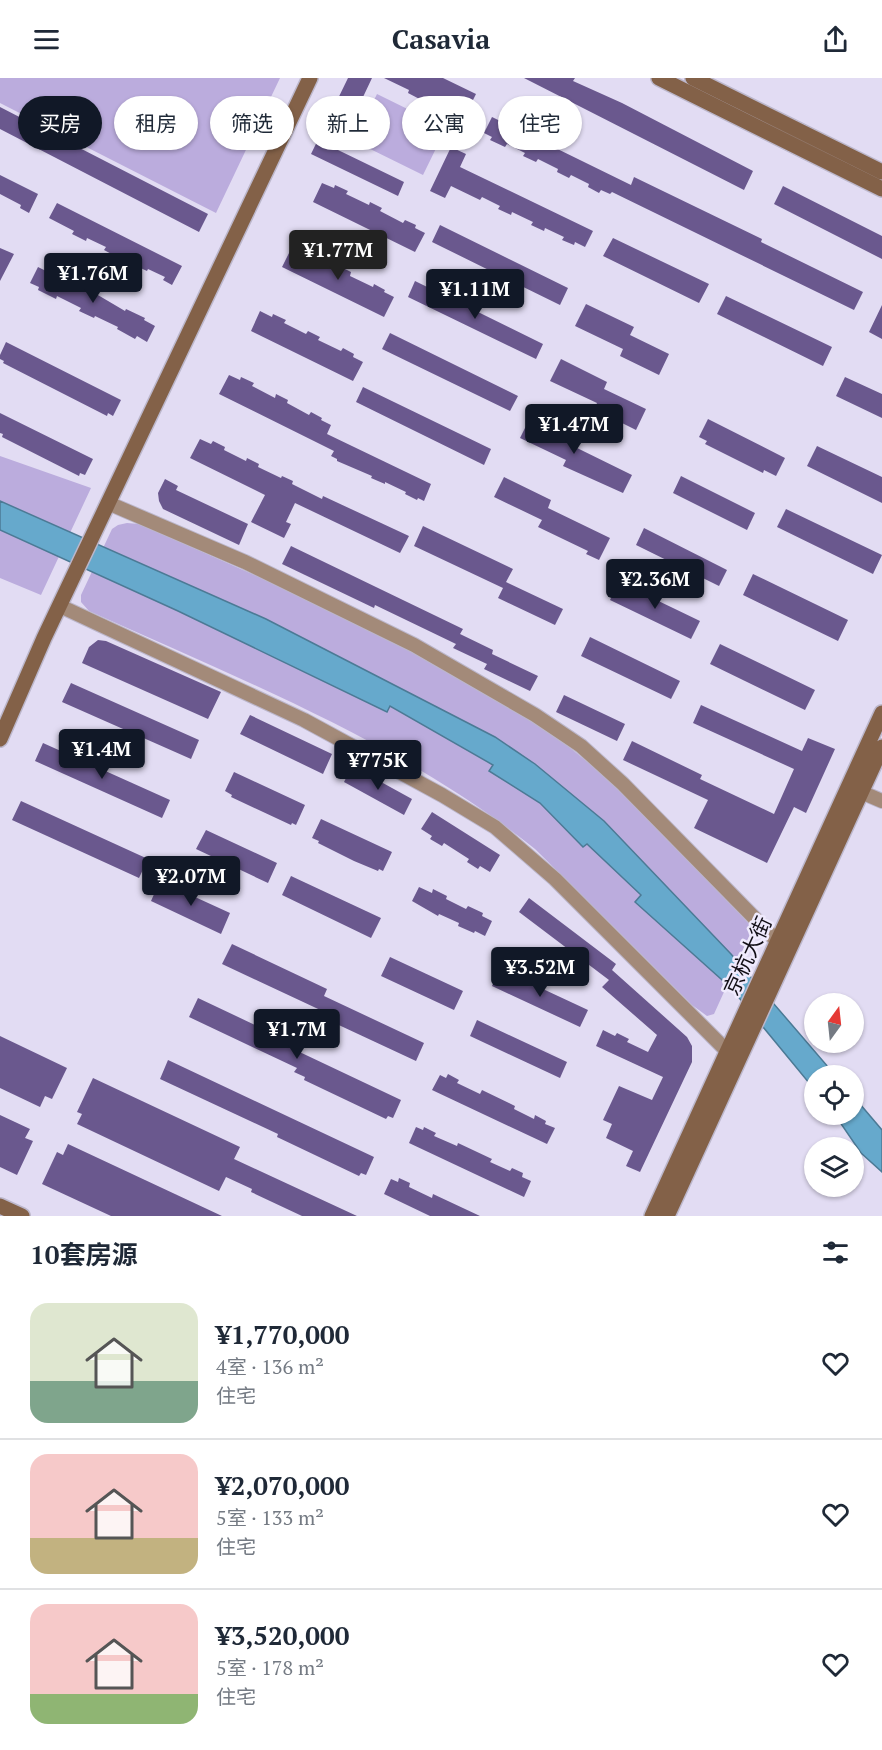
<!DOCTYPE html>
<html lang="zh">
<head>
<meta charset="utf-8">
<style>
	:root { --surface:#fff; --page:#f2f2f3; --text:#1f2937; --muted:#747a83; --line:#e0e1e3; --accent:#111827 }
	body { margin:0; font-family:"PT Serif","Noto Sans SC",serif; background:var(--page); color:var(--text); height:100vh; display:flex; flex-direction:column; font-size:22px; white-space:nowrap }
	* { box-sizing:border-box; margin:0 }
	p { font-size:20px; color:var(--muted) }
	.icon { flex:none; width:33px; height:33px; fill:none; stroke:currentColor; stroke-width:2; stroke-linecap:round; stroke-linejoin:round }
	.map { position:relative; height:1138px; overflow:hidden }
	.sheet { display:flex; flex-direction:column; background:var(--surface); flex:1 }
	.sheet>* { flex:none }
	.hud { position:absolute; left:18px; top:18px; width:846px; height:54px; display:flex; gap:12px }
	.needle { width:39px; rotate:15deg }
	.controls { position:absolute; left:804px; top:915px; display:grid; gap:12px }
	.controls a { display:grid; place-items:center; width:60px; height:60px; border-radius:50%; background:var(--surface); box-shadow:0 2px 4px #0004; font-size:30px }
	.price { position:absolute; translate:-50% -51px; padding:0 14px; border-radius:6px; background:var(--accent); color:#fff; font-size:20px; line-height:39px; filter:drop-shadow(0 2px 3px #0008) }
	.price::after { content:''; position:absolute; left:50%; top:36px; width:18px; height:14px; margin-left:-9px; background:inherit; clip-path:polygon(0 0,100% 0,50% 100%) }
	.price.on { background:#222; color:#fff }
	ul { padding:0; list-style:none }
	li { display:flex; align-items:center; gap:18px; height:150px; padding:0 30px }
	li+li { border-top:2px solid var(--line) }
	li span { display:grid; place-items:center; flex:none; width:168px; height:120px; border-radius:18px; color:#555 }
	li>.icon { margin-inline-start:auto }
	span .icon { width:72px; height:72px; fill:#fffc; stroke-width:1 }
	li b { font-size:26px }
	h2 { display:flex; justify-content:space-between; align-items:center; height:72px; padding:0 30px; font-size:26px }
	.pill { padding:0 21px; border-radius:27px; background:var(--surface); box-shadow:0 2px 4px #0004; font-size:21px; line-height:54px }
	.pill.on { background:var(--accent); color:#fff }
	header { display:flex; justify-content:space-between; align-items:center; height:78px; padding:0 30px; background:var(--surface); font-size:27px; font-weight:800 }
	.map>svg:first-child { display:block }
</style>
</head>
<body>
<header><svg class="icon" aria-label="menu" viewBox="0 0 24 24"><path d="M4 6h16M4 12h16M4 18h16"/></svg>Casavia<svg class="icon" aria-label="share" viewBox="0 0 24 24"><path d="M12 15V3M7 8l5-5 5 5M5 13v7h14v-7"/></svg></header>
<div class="map">
<svg width="882" height="1138" viewBox="0 0 882 1138">
	<rect width="100%" height="100%" fill="#e2dcf3"/>
	<path fill="#bbacdd" d="M0,0h280l-64,135 -216,-110z
		M377,16l69,34 -23,47 -69,-34z
		M0,378l91,32 -50,107 -41,-17z
		M127,445l12,1c114,50 228,99 335,162 32,19 66,37 95,61 68,53 125,118 184,181l-39,86 -7,2 -15,-11 -157,-156c-132,-106 -293,-169 -446,-238l-8,-9v-7l31,-66 6,-4z"/>
	<path fill="#66a9cc" stroke="#4c7a95" stroke-width="1.5" d="M0,423l266,118 229,118 40,27 69,57 127,133 104,121 -21,1v13l-83,-101 -96,-86 6,-7 -54,-51 -4,3 -43,-44 -51,-32 4,-6 -103,-59 -3,6 -209,-101 -178,-81z
		M854,1019l28,33v42l-21,-19 -26,-38 19,-1z"/>
	<path fill="#6a588e" d="M348,0h24l-34,72 66,32 -6,14 -87,-42z
		M384,0h59l33,16 -12,24 -34,-17 -1,3 -21,-11 1,-3z
		M524,0h51l-2,3 49,22 131,68 -9,19z
		M0,29l208,107 -9,18 -199,-103z
		M492,39l139,68 3,-8 128,62 -1,3 102,50 -9,18 -242,-118 -2,2 -9,-4 -2,3 -11,-6 1,-3 -18,-9 -2,3 -12,-6 1,-3 -20,-10 -2,3 -13,-6 2,-3 -18,-9 -2,3 -15,-7 2,-3 -8,-4z
		M451,69l15,7 -6,13 133,64 -8,16 -10,-5 -1,3 -12,-5 2,-3 -19,-9 -1,3 -13,-6 2,-3 -21,-10 -1,3 -13,-6 2,-3 -18,-9 -2,3 -29,-14 -6,12 -15,-7z
		M0,97l38,19 -9,19 -9,-5 1,-3 -21,-11z
		M322,105l12,5 1,-3 13,6 -2,3 23,11 1,-3 12,6 -2,3 23,12 2,-3 11,5 -1,3 10,5 -10,19 -102,-50z
		M783,108l99,50v23l-108,-55z
		M57,125l125,63 -10,19 -9,-5 2,-3 -17,-8 -1,2 -13,-6 1,-3 -16,-8 -2,3 -13,-7 2,-3 -19,-9 -1,3 -14,-7 2,-3 -25,-13z
		M440,147l128,63 -8,17 -128,-63z
		M613,160l96,46 -10,19 -96,-47z
		M292,169l11,5 1,-3 13,7 -2,3 23,11 1,-4 12,6 -1,4 23,11 1,-3 11,6 -1,2 10,5 -10,20 -102,-50z
		M0,170l14,6 -14,27z
		M38,189l10,5 2,-2 35,21 1,-3 39,23 1,-2 19,9 -1,2 11,6 -8,16 -10,-6 -2,3 -18,-10 1,-2 -23,-11 -1,2 -15,-7 2,-3 -24,-12 -1,3 -18,-9 1,-3 -9,-4z
		M415,203l128,63 -7,15 -128,-62z
		M726,218l106,51 -9,19 -106,-52z
		M586,226l48,23 -4,8 39,19 -10,21 -39,-19 3,-7 -48,-23z
		M882,227v34l-13,-7z
		M260,233l12,6 1,-3 13,6 -2,3 22,11 2,-3 12,6 -2,3 23,11 2,-3 11,6 -1,3 10,5 -10,19 -102,-50z
		M390,255l128,63 -8,15 -128,-62z
		M6,264l115,58 -8,16 -5,-3 -1,3 -104,-53 1,-2 -4,-2v-4z
		M561,281l46,23 -3,7 42,20 -10,21 -42,-21 3,-6 -47,-22z
		M229,297l11,5 1,-3 13,6 -2,3 23,12 1,-4 12,6 -1,3 22,12 2,-3 11,6 -1,2 10,5 -4,9 104,50 -7,17 -6,-3 -1,2 -12,-6 1,-2 -21,-10v2l-14,-6 1,-2 -35,-15v-2l-6,-3 3,-5 -115,-57z
		M845,299l37,17v24l-46,-22z
		M363,309l128,62 -7,16 -128,-63z
		M0,335l93,46 -8,16 -5,-2 -1,3 -77,-39 1,-3 -3,-1z
		M531,338l46,22 -4,8 59,29 -9,18 -60,-27 3,-6 -46,-22z
		M708,341l77,39 -9,18 -12,-6 -1,3 -58,-29 2,-3 -8,-4z
		M200,361l11,5 2,-3 12,6 -1,3 22,11 1,-3 12,6 -1,3 23,11 1,-2 11,5 -1,3 30,15 1,-3 86,40 -9,17 -105,-50 -9,19 5,2 -7,14 -33,-16 14,-27 -75,-37z
		M817,368l65,31v26l-75,-37z
		M681,398l74,37 -8,17 -74,-37z
		M504,399l47,23 -3,8 62,30 -11,22 -13,-6 2,-3 -50,-24 4,-7 -48,-23z
		M165,401l13,7 -2,4 72,34 -9,21 -76,-36 -4,-8 -1,-8z
		M786,431l96,46 -9,19 -96,-47z
		M423,448l90,43 -7,13 57,27 -8,16 -57,-27 5,-10 -89,-42z
		M644,450l83,42 -8,16 -83,-41z
		M291,468l172,83 -3,5 33,16 -1,4 46,22 -8,15 -46,-22 3,-5 -34,-16 3,-4 -81,-39 -1,3 -92,-44z
		M753,496l95,46 -10,21 -95,-46z
		M619,504l81,39 -9,18 -81,-39z
		M590,559l90,44 -9,18 -90,-43z
		M98,562l8,1 115,51 -13,27 -126,-56 7,-16z
		M720,566l95,46 -10,20 -95,-46z
		M71,605l128,57 -8,19 -129,-57z
		M564,617l61,29 -8,17 -61,-29z
		M701,627l101,46 6,-13 27,11 -29,64 -12,-6 -27,56 -73,-35 14,-28 -85,-40 9,-19 70,34 -2,4 74,35 20,-45 -101,-46z
		M250,637l82,39 -9,20 -83,-40z
		M43,665l127,57 -8,18 -127,-57z
		M352,688l60,33 -8,16 -60,-33z
		M234,694l71,33 -9,20 -4,-2 -1,2 -60,-28 1,-2 -7,-4z
		M21,723l127,58 -9,19 -127,-58z
		M432,734l68,43 -10,17 -10,-6 -2,3 -11,-7 2,-3 -25,-16 -2,3 -12,-7 2,-3 -11,-7z
		M321,741l71,33 -9,19 -4,-2 -1,2 -24,-10 -36,-18 1,-2 -7,-3z
		M206,752l71,33 -9,20 -72,-34z
		M291,798l90,42 -10,20 -89,-43z
		M160,803l70,32 -9,21 -70,-33z
		M419,809l13,6 1,-4 14,7 -1,3 20,10 2,-3 15,7 -1,3 10,5 -7,15 -10,-5 -1,2 -16,-7 1,-3 -20,-9 -1,2 -26,-15z
		M529,820l87,66 -4,6 75,67 5,9v16l-52,110 -14,-6 7,-15 -27,-13 6,-14 -9,-4 16,-34 33,14 11,-23 -67,-31 7,-16 12,6 2,-3 12,6 -2,3 21,10 9,-17 -55,-48 7,-7 -90,-68z
		M232,866l95,45 -3,7 100,47 -8,18 -88,-41 3,-5 -109,-51z
		M390,879l73,34 -9,19 -73,-34z
		M500,891l88,41 -8,17 -88,-41z
		M198,920l93,44 -2,5 112,53 -8,18 -5,-2 -2,3 -82,-39 1,-3 -11,-5 3,-4 -108,-51z
		M477,942l90,42 -7,16 -90,-42z
		M0,958l67,32 -15,31 -7,-3 -5,11 -40,-19z
		M168,982l206,97 -8,18 -5,-2 -2,3 -82,-39 1,-3 -118,-55z
		M448,996l11,6 -2,3 23,11 2,-4 33,16 -1,3 20,10 1,-4 11,6 -1,3 10,4 -8,16 -115,-54 8,-15 6,3z
		M93,1000l147,69 -6,12 123,57h-55l-51,-24 1,-3 -26,-12 -7,14 -142,-67 5,-10 -5,-2z
		M0,1037l30,14 -5,9 8,3 -16,34 -17,-8z
		M416,1049l7,3 1,-3 12,6 -2,3 23,10 1,-3 34,16 -2,3 20,9 2,-3 11,5 -1,4 9,4 -7,16 -115,-54z
		M68,1066l154,72h-111l-69,-32 15,-32 6,3z
		M399,1100l11,5 -1,4 23,11 1,-4 47,22h-50l-46,-22 7,-15 7,3z"/>
	<g fill="none" stroke-linecap="round" stroke-linejoin="round">
		<defs>
			<path id="street" d="M108,425l137,59 169,83 121,70 46,31 42,38 155,158
				M60,528l244,114 138,75 53,32 60,52 172,172
				M861,714l21,9"/>
			<path id="secondary" d="M659,0l223,111
				M693,0l189,94
				M0,661l44,-101 266,-560
				M0,1128l22,10
				M652,1138l230,-503
				M667,1138l215,-469"/>
		</defs>
		<use href="#street" stroke="#bcb7cb" stroke-width="16"/>
		<use href="#secondary" stroke="#bcb7cb" stroke-width="18"/>
		<use href="#street" stroke="#a38a79" stroke-width="14"/>
		<use href="#secondary" stroke="#836148" stroke-width="15"/>
	</g>
	<g text-anchor="middle" stroke-width="5" stroke-linejoin="round" paint-order="stroke">
		<g font-size="21" fill="#110e16" stroke="#efeafd">
			<text transform="translate(748 878) rotate(-65)" y="7">京杭大街</text>
		</g>
	</g>
</svg>
<div class="controls">
<a><svg class="needle" viewBox="-14 -14 28 28"><path d="M0-13l5 13h-10z" fill="#e53935"/><path d="M0 13l5-13h-10z" fill="#747a83"/></svg></a>
<a><svg class="icon" aria-label="locate" viewBox="0 0 24 24"><circle cx="12" cy="12" r="6"/><path d="M12 2v4M12 18v4M2 12h4M18 12h4"/></svg></a>
<a><svg class="icon" aria-label="layers" viewBox="0 0 24 24"><path d="M12 4l9 5-9 5-9-5zM3 14l9 5 9-5"/></svg></a>
</div>
<b class="price on" style="left:338px;top:203px">¥1.77M</b>
<b class="price" style="left:93px;top:226px">¥1.76M</b>
<b class="price" style="left:475px;top:242px">¥1.11M</b>
<b class="price" style="left:574px;top:377px">¥1.47M</b>
<b class="price" style="left:655px;top:532px">¥2.36M</b>
<b class="price" style="left:102px;top:702px">¥1.4M</b>
<b class="price" style="left:378px;top:713px">¥775K</b>
<b class="price" style="left:191px;top:829px">¥2.07M</b>
<b class="price" style="left:540px;top:920px">¥3.52M</b>
<b class="price" style="left:297px;top:982px">¥1.7M</b>
<div class="hud">
<a class="pill on">买房</a>
<a class="pill">租房</a>
<a class="pill">筛选</a>
<a class="pill">新上</a>
<a class="pill">公寓</a>
<a class="pill">住宅</a>
</div>
</div>
<section class="sheet">
<h2>10套房源<svg class="icon" aria-label="filters" viewBox="0 0 24 24"><path d="M4 7h16M4 17h16"/><circle cx="9" cy="7" r="2"/><circle cx="15" cy="17" r="2"/></svg></h2>
<ul>
<li><span style="background:linear-gradient(#dfe7d0 65%,#7fa58c 0)"><svg class="icon" aria-label="home" viewBox="0 0 24 24"><path d="M3 11l9-7 9 7M6 9v11h12V9"/></svg></span><div><b>¥1,770,000</b><p>4室 · 136 m²</p><p>住宅</p></div><svg class="icon" aria-label="heart" viewBox="0 0 24 24"><path d="M12 20l-8-8c-3-5 5-10 8-4 3-6 11-1 8 4z"/></svg></li>
<li><span style="background:linear-gradient(#f6c9c9 70%,#c2b280 0)"><svg class="icon" aria-label="home" viewBox="0 0 24 24"><path d="M3 11l9-7 9 7M6 9v11h12V9"/></svg></span><div><b>¥2,070,000</b><p>5室 · 133 m²</p><p>住宅</p></div><svg class="icon" aria-label="heart" viewBox="0 0 24 24"><path d="M12 20l-8-8c-3-5 5-10 8-4 3-6 11-1 8 4z"/></svg></li>
<li><span style="background:linear-gradient(#f6c9c9 75%,#8fb573 0)"><svg class="icon" aria-label="home" viewBox="0 0 24 24"><path d="M3 11l9-7 9 7M6 9v11h12V9"/></svg></span><div><b>¥3,520,000</b><p>5室 · 178 m²</p><p>住宅</p></div><svg class="icon" aria-label="heart" viewBox="0 0 24 24"><path d="M12 20l-8-8c-3-5 5-10 8-4 3-6 11-1 8 4z"/></svg></li>
</ul>
</section>
</body>
</html>
